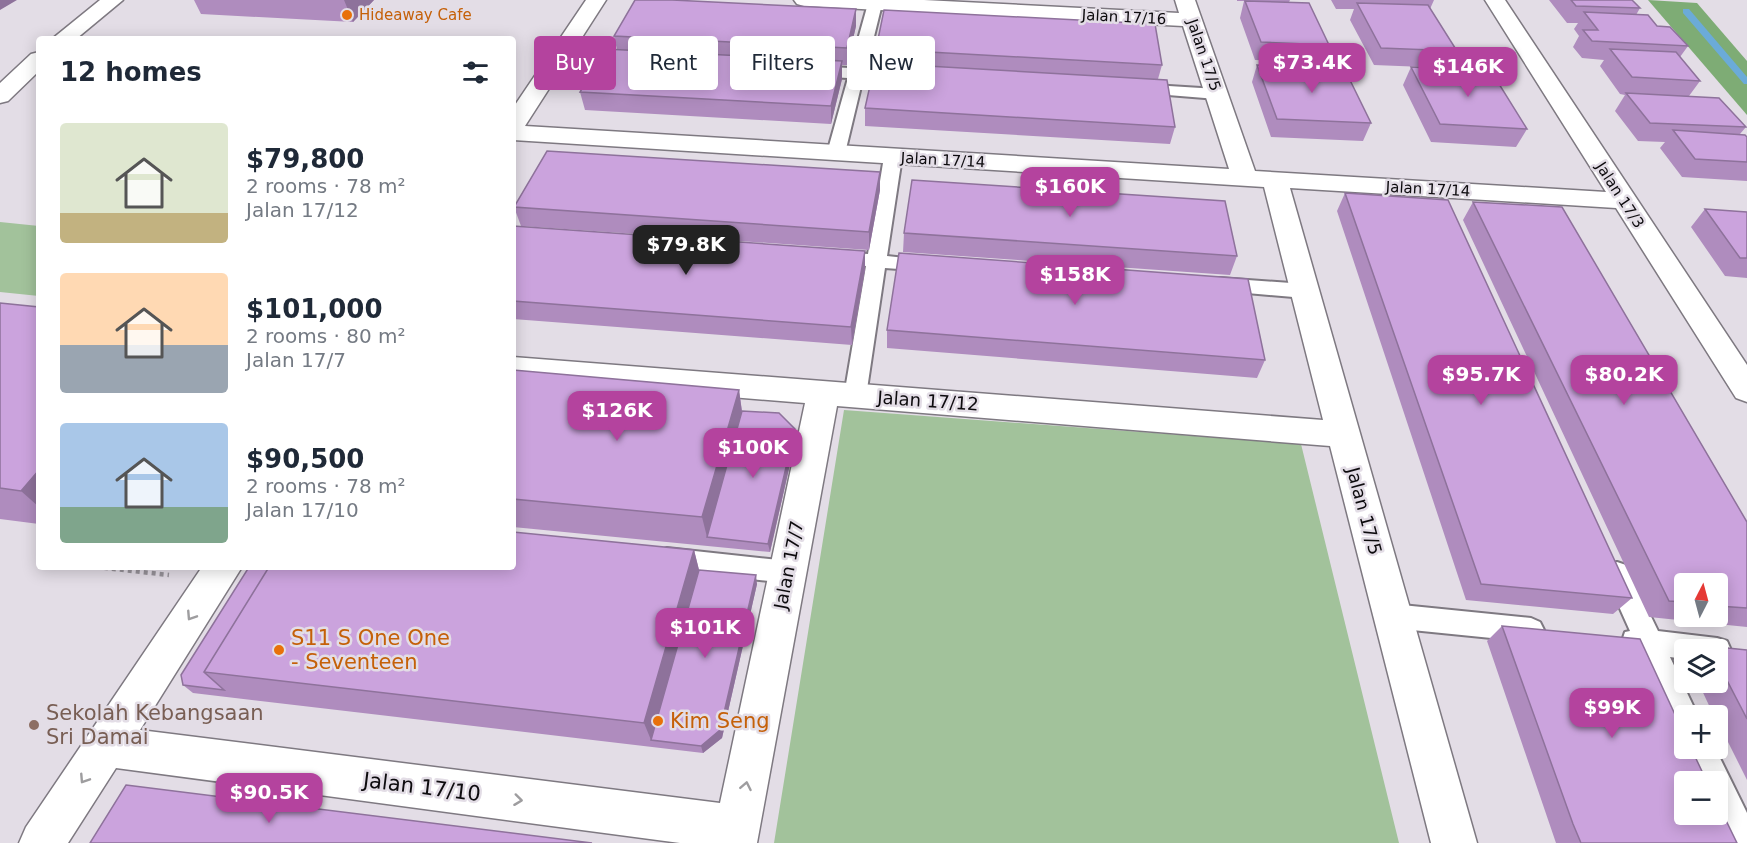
<!DOCTYPE html>
<html lang="en">
<head>
<meta charset="utf-8">
<style>
	:root { --surface:#fff; --page:#f2f2f3; --text:#1f2937; --muted:#747a83; --accent:#b4439e }
	body { margin:0; font-family:"DejaVu Sans",sans-serif; background:var(--page); color:var(--text); height:100vh; display:flex; flex-direction:column; font-size:22px; white-space:nowrap }
	* { box-sizing:border-box; margin:0 }
	p { font-size:20px; color:var(--muted) }
	.icon { flex:none; width:33px; height:33px; fill:none; stroke:currentColor; stroke-width:2; stroke-linecap:round; stroke-linejoin:round }
	.map { position:relative; flex:1; overflow:hidden }
	.details { position:absolute; left:36px; top:36px; width:480px; height:534px; display:flex; flex-direction:column; background:var(--surface); border-radius:6px; box-shadow:0 3px 15px #0003 }
	.details>* { flex:none }
	.banner { position:absolute; left:534px; top:36px; width:570px; height:54px; display:flex; gap:12px }
	.needle { width:39px; rotate:6deg }
	.fabs { position:absolute; left:1674px; top:573px; display:grid; gap:12px }
	.fabs a { display:grid; place-items:center; width:54px; height:54px; border-radius:6px; background:var(--surface); box-shadow:0 3px 15px #0003; font-size:30px }
	.price { position:absolute; translate:-50% -51px; padding:0 14px; border-radius:12px; background:var(--accent); color:#fff; font-size:20px; line-height:39px; filter:drop-shadow(0 2px 3px #0008) }
	.price::after { content:''; position:absolute; left:50%; top:36px; width:18px; height:14px; margin-left:-9px; background:inherit; clip-path:polygon(0 0,100% 0,50% 100%) }
	.price.current { background:#222; color:#fff }
	ul { padding:0; list-style:none }
	li { display:flex; align-items:center; gap:18px; height:150px; padding:0 24px }
	li span { display:grid; place-items:center; flex:none; width:168px; height:120px; border-radius:6px; color:#555 }
	li>.icon { margin-inline-start:auto }
	span .icon { width:72px; height:72px; fill:#fffc; stroke-width:1 }
	li b { font-size:26px }
	h2 { display:flex; justify-content:space-between; align-items:center; height:72px; padding:0 24px; font-size:26px }
	.pill { padding:0 21px; border-radius:6px; background:var(--surface); box-shadow:0 3px 15px #0003; font-size:21px; line-height:54px }
	.pill.current { background:var(--accent); color:#fff }
	.map>svg:first-child { display:block }
</style>
</head>
<body>
<div class="map">
<svg width="1747" height="843" viewBox="0 0 1747 843">
	<rect width="100%" height="100%" fill="#e3dde6"/>
	<path fill="#a2c29b" d="M0,222l39,4v70l-39,-4z
		M844,410l457,34 98,399h-625z"/>
	<path fill="#7eac75" d="M1648,0l49,3 50,58v54z"/>
	<g fill="none" stroke-linecap="round" stroke-linejoin="round">
		<path fill="#6babd8" fill-rule="evenodd" d="M1683,9h6l58,68v7h-3l-61,-71z"/>
		<defs>
			<path id="service" d="M869,0h14l-17,69 38,2 8,5 -8,5 -41,-3 -18,75 -3,4h-12l-3,-4 21,-75 -37,-2 -8,-5 8,-5 39,2z
				M559,51l72,4 8,5 -8,5 -77,-6 -3,-3 3,-3z
				M1137,84l80,5 8,5 -8,5 -86,-7 -2,-3 2,-3z
				M893,152l6,1 3,4 -15,99 46,5 3,4 -3,4 -7,2 -41,-3 -19,128 -3,6 -8,2 -8,-2 -3,-6 22,-130 -36,-4 -3,-4 3,-4 7,-2 31,2 16,-97 3,-4z
				M1220,278l85,6 7,2 3,5 -3,5 -7,2 -92,-8 -3,-5 3,-5z
				M667,548l121,13 9,3 4,8 -4,8 -9,3 -121,-13 -9,-3 -4,-8 4,-8z
				M1617,562l9,3 32,66 59,7 10,3 4,9 -4,9 -9,3v-12h-34v9l-14,-2 28,59h-14v14l-10,-3 -33,-73 -16,-4 -3,-9 3,-9 5,-1 -26,-58 4,-8z
				M1392,604l139,14 9,4 4,8 -4,8 -9,4 -139,-14 -9,-4 -4,-8 4,-8z
				M1686,748h29l32,65v30h-18l-13,-29 2,-32h-18z"/>
			<path id="minor" d="M100,0h23l-47,39h-24z
				M586,0h20l-81,126 704,43 -46,-143 -379,-20 -7,-2 -3,-4h130l255,13 -4,-13h20l60,171 351,21 -121,-192h20l242,365v37l-11,-4 -120,-190 -326,-20 187,655h-46l-101,-397 -493,-40 -80,437h-77l-564,-75 -48,75h-49l7,-16 176,-260h40l-102,163 580,73 85,-400 -292,-24v-22l810,63 -59,-233 -751,-47v-32z
				M39,52v19l-31,30 -8,2v-20l31,-29z"/>
		</defs>
		<use href="#service" stroke="#7e7981" stroke-width="4"/>
		<use href="#minor" stroke="#7e7981" stroke-width="3"/>
		<path stroke="#98939a" stroke-width="4.5" stroke-dasharray="4 4" stroke-linecap="butt" d="M96,567l73,8"/>
		<use href="#service" fill="#fff" fill-rule="evenodd"/>
		<use href="#minor" fill="#fff" fill-rule="evenodd"/>
	</g>
	<path fill="#af8cbe" fill-rule="evenodd" d="M194,0h180l-21,22 -152,-8z
		M1237,0h53l-1,2 40,43 -7,17 -67,-2 -15,-42 4,-17h-7z
		M1331,0h103l-4,9 27,42 -8,17 -75,-3 -24,-45 4,-11h-18z
		M1549,0h83l8,8 -4,7 21,11 31,20 -8,11 20,24 -11,15 57,31 -6,7 7,3v44l-65,-4 -22,-29 5,-6 -27,-1 -23,-30 10,-16 -5,-1 -20,-28 4,-6 -22,-2 -9,-11 6,-11 -5,-7 4,-6h-11z
		M856,26l-9,39h-5v14l-11,45 -246,-14 -5,-18 37,-42 -3,-14z
		M876,49l286,16 -4,14 17,48 -5,17 -305,-18v-18l11,-45z
		M1257,65l114,58 -8,18 -92,-4 -19,-55z
		M1411,67l116,62 -11,18 -85,-5 -28,-57z
		M880,190l-11,60 -348,-24 -7,-19z
		M1345,193l287,405 -19,16 -147,-14 -129,-389z
		M1473,202l274,320v105l-98,-10 -186,-397zM1684,584h34v32h-34z
		M1705,209l42,3v66l-22,-2 -34,-49z
		M513,226l352,25v18l-13,76 -339,-26z
		M904,233l333,23 -7,19 -327,-23z
		M0,303l39,4v217l-39,-5z
		M887,330l378,30 -8,18 -370,-30z
		M513,370l226,20 3,21 54,27 -26,114 -257,-25z
		M694,550l5,20 58,14 -35,154 -19,15 -510,-60 -10,-8 -2,-10z
		M1502,626l228,204 7,13h-181l-69,-202z
		M1708,646l39,4v130l-29,-58v-6h-4l-16,-34h20v-32h-15z"/>
	<path fill="#8e729b" d="M0,0h17l-17,10z
		M344,0h30l-21,22z
		M856,9v17l-9,39v-17z
		M842,61v18l-11,45v-18z
		M880,172v18l-11,60v-18z
		M865,251v18l-13,76 -1,-18z
		M739,390l4,30 -36,117 -5,-20z
		M795,429l1,9 -26,114 -2,-8z
		M39,470v37l-18,-16z
		M694,550l7,28 -50,162 -7,-17z
		M756,575l1,9 -35,154 -19,15 -2,-7z"/>
	<path fill="#cba3dd" stroke="#8e729b" stroke-width="1.5" d="M635,0h37l184,9 -9,39 -233,-12z
		M1571,0h61l8,8 -64,-2z
		M1245,1l64,2 20,42 -68,-3z
		M1357,3l71,2 29,46 -76,-3z
		M884,10l271,14 7,41 -286,-16z
		M1584,12l64,3 9,11 13,1 18,19 -96,-5 -9,-11h15z
		M605,49l237,12 -11,45 -251,-14z
		M1610,49l66,3 24,29 -68,-4z
		M875,63l292,17 8,47 -310,-19z
		M1257,65l87,3 27,55 -94,-4z
		M1411,67l80,4 36,58 -87,-5z
		M1626,93l93,5 27,29 -96,-4z
		M1673,130l72,5 2,2v25l-52,-3z
		M547,151l333,21 -11,60 -355,-25z
		M912,180l313,21 12,55 -333,-23z
		M1345,193l103,7 184,398 -151,-14z
		M1473,202l89,5 185,315v86l-29,-2v-22h-34v18l-15,-1z
		M1705,209l42,3v46h-7z
		M513,226l352,25 -14,76 -338,-26z
		M899,253l349,26 17,81 -378,-30z
		M0,303l39,4v163l-18,21 -21,-3z
		M513,370l226,20 -37,127 -189,-18z
		M742,411l37,2 16,16 -27,115 -61,-7z
		M513,532l181,18 -50,173 -440,-51 65,-105h244z
		M249,567h20l-65,105 20,18 -41,-5 -2,-10z
		M699,570l57,5 -36,155 -19,16 -50,-6z
		M1502,626l138,13 44,95v14h7l16,34h-23v32h34v-10l19,39h-156l-8,-19z
		M1708,646l39,4v69l-29,-56v-13h-8z
		M126,785l466,58h-502z"/>
	<defs><path id="oneway-chevron" d="M-2-3.5L2.5 0L-2 3.5" fill="none" stroke-width="1.6" stroke-linecap="round" stroke-linejoin="round" transform="scale(1.5)"/></defs>
	<g stroke="#9e9d9f">
		<use href="#oneway-chevron" transform="translate(191 616) rotate(123)"/>
		<use href="#oneway-chevron" transform="translate(84 779) rotate(123)"/>
		<use href="#oneway-chevron" transform="translate(746 786) rotate(-79)"/>
		<use href="#oneway-chevron" transform="translate(518 800) rotate(7)"/>
	</g>
	<g fill="#e8710a" stroke="#e3dde6" stroke-width="2">
		<circle cx="347" cy="15" r="6"/>
		<circle cx="279" cy="650" r="6"/>
		<circle cx="658" cy="721" r="6"/>
	</g>
	<circle fill="#8d6e63" stroke="#e3dde6" stroke-width="2" cx="34" cy="725" r="6"/>
	<g text-anchor="middle" stroke-width="5" stroke-linejoin="round" paint-order="stroke">
		<g font-size="15" fill="#c56008" stroke="#e3dde6" text-anchor="start">
			<text x="359" y="20">Hideaway Cafe</text>
		</g>
		<g font-size="15" fill="#0d0b0e" stroke="#e3dde6">
			<text transform="translate(1124 17) rotate(3)" y="5">Jalan 17/16</text>
			<text transform="translate(1204 55) rotate(71)" y="5">Jalan 17/5</text>
			<text transform="translate(943 160) rotate(3)" y="5">Jalan 17/14</text>
			<text transform="translate(1428 189) rotate(3)" y="5">Jalan 17/14</text>
			<text transform="translate(1620 195) rotate(57)" y="5">Jalan 17/3</text>
		</g>
		<g font-size="18" fill="#0d0b0e" stroke="#e3dde6">
			<text transform="translate(928 401) rotate(4)" y="6">Jalan 17/12</text>
			<text transform="translate(1364 511) rotate(75)" y="6">Jalan 17/5</text>
			<text transform="translate(789 565) rotate(-79)" y="6">Jalan 17/7</text>
		</g>
		<g font-size="21" fill="#c56008" stroke="#e3dde6" text-anchor="start">
			<text x="291" y="645">S11 S One One<tspan x="291" dy="24">- Seventeen</tspan></text>
			<text x="670" y="728">Kim Seng</text>
		</g>
		<g font-size="21" fill="#785e54" stroke="#e3dde6" text-anchor="start">
			<text x="46" y="720">Sekolah Kebangsaan<tspan x="46" dy="24">Sri Damai</tspan></text>
		</g>
		<g font-size="21" fill="#0d0b0e" stroke="#e3dde6">
			<text transform="translate(422 787) rotate(7)" y="7">Jalan 17/10</text>
		</g>
	</g>
</svg>
<div class="fabs">
<a><svg class="needle" viewBox="-14 -14 28 28"><path d="M0-13l5 13h-10z" fill="#e53935"/><path d="M0 13l5-13h-10z" fill="#747a83"/></svg></a>
<a><svg class="icon" aria-label="layers" viewBox="0 0 24 24"><path d="M12 4l9 5-9 5-9-5zM3 14l9 5 9-5"/></svg></a>
<a>+</a>
<a>−</a>
</div>
<b class="price" style="left:1312px;top:94px">$73.4K</b>
<b class="price" style="left:1468px;top:98px">$146K</b>
<b class="price" style="left:1070px;top:218px">$160K</b>
<b class="price current" style="left:686px;top:276px">$79.8K</b>
<b class="price" style="left:1075px;top:306px">$158K</b>
<b class="price" style="left:1481px;top:406px">$95.7K</b>
<b class="price" style="left:1624px;top:406px">$80.2K</b>
<b class="price" style="left:617px;top:442px">$126K</b>
<b class="price" style="left:753px;top:479px">$100K</b>
<b class="price" style="left:705px;top:659px">$101K</b>
<b class="price" style="left:1612px;top:739px">$99K</b>
<b class="price" style="left:269px;top:824px">$90.5K</b>
<div class="banner">
<a class="pill current">Buy</a>
<a class="pill">Rent</a>
<a class="pill">Filters</a>
<a class="pill">New</a>
</div>
<section class="details">
<h2>12 homes<svg class="icon" aria-label="filters" viewBox="0 0 24 24"><path d="M4 7h16M4 17h16"/><circle cx="9" cy="7" r="2"/><circle cx="15" cy="17" r="2"/></svg></h2>
<ul>
<li><span style="background:linear-gradient(#dfe7d0 75%,#c2b280 0)"><svg class="icon" aria-label="home" viewBox="0 0 24 24"><path d="M3 11l9-7 9 7M6 9v11h12V9"/></svg></span><div><b>$79,800</b><p>2 rooms · 78 m²</p><p>Jalan 17/12</p></div></li>
<li><span style="background:linear-gradient(#ffd9b3 60%,#9aa5b1 0)"><svg class="icon" aria-label="home" viewBox="0 0 24 24"><path d="M3 11l9-7 9 7M6 9v11h12V9"/></svg></span><div><b>$101,000</b><p>2 rooms · 80 m²</p><p>Jalan 17/7</p></div></li>
<li><span style="background:linear-gradient(#a9c7e8 70%,#7fa58c 0)"><svg class="icon" aria-label="home" viewBox="0 0 24 24"><path d="M3 11l9-7 9 7M6 9v11h12V9"/></svg></span><div><b>$90,500</b><p>2 rooms · 78 m²</p><p>Jalan 17/10</p></div></li>
</ul>
</section>
</div>
</body>
</html>
